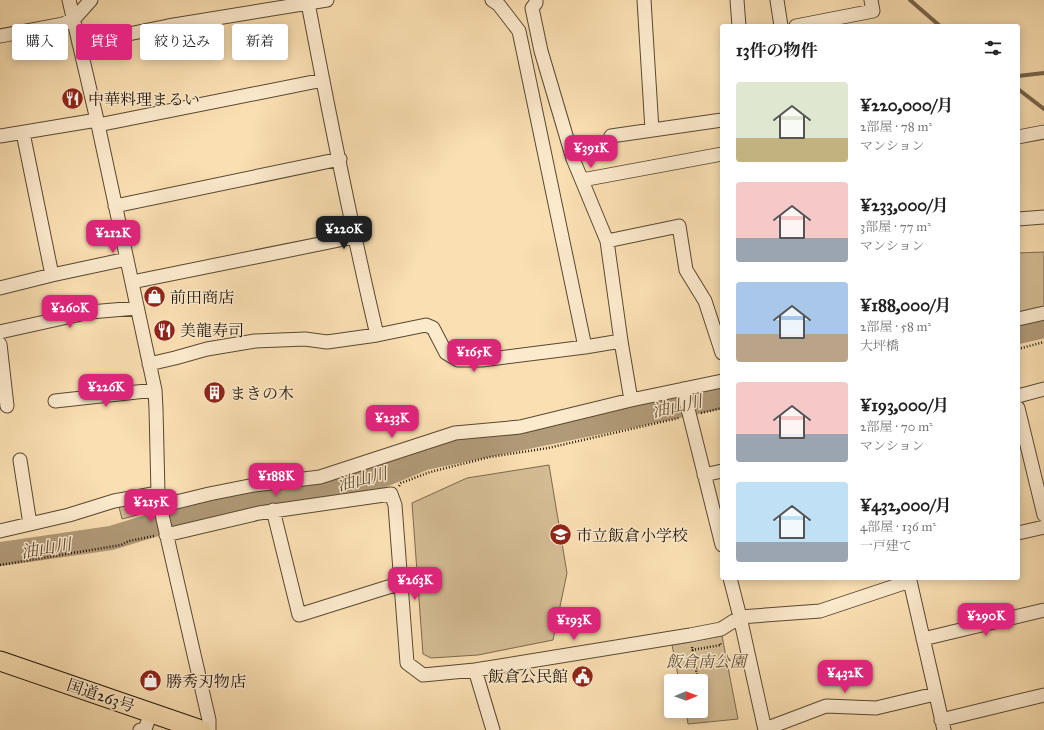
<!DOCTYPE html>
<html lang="ja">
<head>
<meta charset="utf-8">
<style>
	:root { --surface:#fff; --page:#f2f2f2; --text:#222; --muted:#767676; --accent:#db2777 }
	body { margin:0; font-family:"IM FELL Great Primer","Noto Serif JP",serif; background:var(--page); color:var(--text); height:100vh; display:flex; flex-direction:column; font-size:15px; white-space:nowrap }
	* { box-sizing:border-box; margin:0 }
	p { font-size:13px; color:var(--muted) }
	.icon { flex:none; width:22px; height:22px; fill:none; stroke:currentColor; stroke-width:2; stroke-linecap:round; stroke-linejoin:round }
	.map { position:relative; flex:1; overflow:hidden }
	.details { position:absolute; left:720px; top:24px; width:300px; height:556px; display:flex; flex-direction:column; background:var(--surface); border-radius:4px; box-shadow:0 2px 10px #0003 }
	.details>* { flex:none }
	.guide { position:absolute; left:12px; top:24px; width:380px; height:36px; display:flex; gap:8px }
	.needle { width:26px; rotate:89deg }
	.buttons { position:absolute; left:664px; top:674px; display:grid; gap:8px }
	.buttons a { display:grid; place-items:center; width:44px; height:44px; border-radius:4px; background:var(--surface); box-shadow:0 2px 10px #0003; font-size:20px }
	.price { position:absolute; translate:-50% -34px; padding:0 9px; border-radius:8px; background:var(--accent); color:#fff; font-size:13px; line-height:26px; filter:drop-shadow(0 1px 2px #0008) }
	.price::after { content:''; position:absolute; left:50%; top:24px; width:12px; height:9px; margin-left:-6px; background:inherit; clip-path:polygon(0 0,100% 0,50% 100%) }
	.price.active { background:#222; color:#fff }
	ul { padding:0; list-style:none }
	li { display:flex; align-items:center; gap:12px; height:100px; padding:0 16px }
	li span { display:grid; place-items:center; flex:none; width:112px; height:80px; border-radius:4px; color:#555 }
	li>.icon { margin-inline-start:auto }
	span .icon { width:48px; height:48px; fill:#fffc; stroke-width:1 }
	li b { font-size:17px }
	h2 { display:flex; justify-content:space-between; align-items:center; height:48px; padding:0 16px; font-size:17px }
	.tag { padding:0 14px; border-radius:4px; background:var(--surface); box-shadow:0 2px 10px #0003; font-size:14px; line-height:36px }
	.tag.active { background:var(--accent); color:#fff }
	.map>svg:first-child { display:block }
</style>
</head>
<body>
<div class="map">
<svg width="1044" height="730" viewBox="0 0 1044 730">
	<rect width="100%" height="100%" fill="#fadfb2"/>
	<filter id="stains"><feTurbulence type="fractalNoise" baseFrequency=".005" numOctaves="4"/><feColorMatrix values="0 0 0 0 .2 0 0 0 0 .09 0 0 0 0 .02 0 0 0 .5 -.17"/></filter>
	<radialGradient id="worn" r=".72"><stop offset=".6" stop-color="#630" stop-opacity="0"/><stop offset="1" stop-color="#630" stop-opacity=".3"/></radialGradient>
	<path fill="#d5bd95" stroke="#7c694e" d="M1044,252v55l-25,5 -1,-59z
		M549,465l18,108 -14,67 -75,15 -47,3 -8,-4 -11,-151 55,-25z
		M146,500l3,12 -27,7 -3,-12z
		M722,636l16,83 -50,5 -2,-13h15v-30h-22l-7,-36z"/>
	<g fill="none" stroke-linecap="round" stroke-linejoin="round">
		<path stroke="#78654b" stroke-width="4" d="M910,0l30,26
			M1018,76l26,-3
			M1018,89l26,20"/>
		<path stroke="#b19a78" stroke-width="24" d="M1018,332l26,-6
			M0,554l111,-16 72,-22 140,-27 56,-12 46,-19 297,-61"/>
		<defs>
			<path id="minor" d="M69,0l28,120 58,270 1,19 2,84 2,13 49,214v10
				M492,0l7,5 20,26 66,316 36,-6 10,59 91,-19
				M536,0v3l-4,5 9,43 32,108 34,82 14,100
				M644,0l8,130
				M737,0l2,26
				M777,0l4,26
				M308,3c21,111 43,222 69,332
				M796,26l77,-15 -2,-11
				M0,36l63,-12 11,-5 17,-19
				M79,44l89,-18 159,-26
				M98,125l225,-45
				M23,133l29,142
				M0,136l97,-16
				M611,136l111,-16
				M1018,137l26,-5
				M582,180l140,-26
				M115,206l225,-47
				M1018,219l26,-2
				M607,241l72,-15 7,44 19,31 17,52
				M132,282l222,-45
				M0,288l52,-13 75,-16
				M1018,319l26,-6
				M0,332l90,-20 47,-4
				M0,344l7,62
				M149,364l26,-6 32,-9 48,-8 50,-2 22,3 50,-7 49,-10 7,3 13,25 12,7h24l103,-13
				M683,389l39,156
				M1018,396l26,-7
				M55,401l100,-11
				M1018,408l26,107
				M20,460l10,64
				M704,475l18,-4
				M160,506l49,-12 45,-9 66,-8 135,-44 65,-6 111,-27
				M273,510l26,105 102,-32
				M0,531l69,-16 45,-14 44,-8
				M1018,533l26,-6
				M166,535l93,-22 132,-19 4,11 12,158 16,12 52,-5
				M923,639l121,-29
				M941,720l103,-25
				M765,729l61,-23 50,2 59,-14
				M140,730l5,-1 6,-16
				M493,730l-18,-60 215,-35 31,-6 19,-12 -10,-39
				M765,730l-25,-113 80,-6 90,-30 34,149"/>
			<path id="highway" d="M0,661l201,69"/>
		</defs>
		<use href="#minor" stroke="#584832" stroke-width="15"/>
		<use href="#highway" stroke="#221507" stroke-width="21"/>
		<path stroke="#221507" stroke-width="2.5" stroke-dasharray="1 2" stroke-linecap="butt" d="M1018,349l26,-7
			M701,413l21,-5
			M399,486l2,-3 29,-11 60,-15 58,-9 131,-30
			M0,565l121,-20 8,-4 25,-5
			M692,647l6,34
			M692,650l29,-5 -1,-2"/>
		<use href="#minor" stroke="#fceacd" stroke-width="13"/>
		<use href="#highway" stroke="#fadfb2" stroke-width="19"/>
	</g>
	<defs>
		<symbol id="restaurant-disc" viewBox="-11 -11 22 22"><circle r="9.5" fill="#8f2418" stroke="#fceacd"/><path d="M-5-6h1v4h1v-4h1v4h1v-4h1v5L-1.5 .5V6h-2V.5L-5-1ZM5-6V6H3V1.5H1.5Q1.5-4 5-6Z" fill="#fff"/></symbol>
		<symbol id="shop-disc" viewBox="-11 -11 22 22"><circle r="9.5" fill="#8f2418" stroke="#fceacd"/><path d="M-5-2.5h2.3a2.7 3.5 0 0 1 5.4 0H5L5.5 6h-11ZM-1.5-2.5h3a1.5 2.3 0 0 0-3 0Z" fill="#fff"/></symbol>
		<symbol id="building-disc" viewBox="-11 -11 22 22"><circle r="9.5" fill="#8f2418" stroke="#fceacd"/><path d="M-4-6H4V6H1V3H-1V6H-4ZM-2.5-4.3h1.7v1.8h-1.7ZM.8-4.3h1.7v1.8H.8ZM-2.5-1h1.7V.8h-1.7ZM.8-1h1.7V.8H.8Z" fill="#fff"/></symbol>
		<symbol id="school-disc" viewBox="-11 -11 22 22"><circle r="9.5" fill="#8f2418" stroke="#fceacd"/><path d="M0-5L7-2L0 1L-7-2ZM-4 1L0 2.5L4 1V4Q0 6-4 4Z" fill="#fff"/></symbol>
		<symbol id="civic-disc" viewBox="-11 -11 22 22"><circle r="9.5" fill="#8f2418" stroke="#fceacd"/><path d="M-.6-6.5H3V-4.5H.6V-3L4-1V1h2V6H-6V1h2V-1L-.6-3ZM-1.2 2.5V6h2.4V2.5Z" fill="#fff"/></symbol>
	</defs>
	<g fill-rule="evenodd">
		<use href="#restaurant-disc" x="60" y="86" width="25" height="25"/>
		<use href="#shop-disc" x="142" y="284" width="25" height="25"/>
		<use href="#restaurant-disc" x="152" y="318" width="25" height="25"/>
		<use href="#building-disc" x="202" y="380" width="25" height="25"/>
		<use href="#school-disc" x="548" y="522" width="25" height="25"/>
		<use href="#civic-disc" x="570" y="664" width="25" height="25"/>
		<use href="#shop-disc" x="138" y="668" width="25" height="25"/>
	</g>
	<g text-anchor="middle" stroke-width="3" stroke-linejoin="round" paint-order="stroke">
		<g font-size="16" fill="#221507" stroke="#fceacd" text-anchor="start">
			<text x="88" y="105">中華料理まるい</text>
			<text x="170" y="303">前田商店</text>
			<text x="180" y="336">美龍寿司</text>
			<text x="230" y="399">まきの木</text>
			<text x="576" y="541">市立飯倉小学校</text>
			<text x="568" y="682" text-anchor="end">飯倉公民館</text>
			<text x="166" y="687">勝秀刃物店</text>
		</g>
		<g font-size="16" font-style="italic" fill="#615039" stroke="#fceacd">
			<text x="706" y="667">飯倉南公園</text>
		</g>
		<g font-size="16" fill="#221507" stroke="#fceacd">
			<text transform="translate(101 695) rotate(19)" y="6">国道263号</text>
		</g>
		<g font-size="17" font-style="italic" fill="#5b4a34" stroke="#fceacd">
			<text transform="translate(677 406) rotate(-12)" y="6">油山川</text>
			<text transform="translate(362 479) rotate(-14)" y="6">油山川</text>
			<text transform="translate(46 548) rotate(-9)" y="6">油山川</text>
		</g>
	</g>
	<rect width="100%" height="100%" filter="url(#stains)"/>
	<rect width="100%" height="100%" fill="url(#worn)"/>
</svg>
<div class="buttons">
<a><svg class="needle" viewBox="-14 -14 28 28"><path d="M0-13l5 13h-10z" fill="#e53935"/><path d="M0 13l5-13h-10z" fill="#767676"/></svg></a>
</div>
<b class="price" style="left:591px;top:169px">¥391K</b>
<b class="price active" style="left:344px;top:250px">¥220K</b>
<b class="price" style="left:113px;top:254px">¥212K</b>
<b class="price" style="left:70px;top:329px">¥260K</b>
<b class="price" style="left:474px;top:373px">¥165K</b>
<b class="price" style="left:106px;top:408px">¥226K</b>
<b class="price" style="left:392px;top:439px">¥233K</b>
<b class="price" style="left:276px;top:497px">¥188K</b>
<b class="price" style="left:151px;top:523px">¥215K</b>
<b class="price" style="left:415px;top:601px">¥263K</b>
<b class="price" style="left:986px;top:637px">¥290K</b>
<b class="price" style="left:574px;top:641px">¥193K</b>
<b class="price" style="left:845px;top:694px">¥432K</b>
<div class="guide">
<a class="tag">購入</a>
<a class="tag active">賃貸</a>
<a class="tag">絞り込み</a>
<a class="tag">新着</a>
</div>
<section class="details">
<h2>13件の物件<svg class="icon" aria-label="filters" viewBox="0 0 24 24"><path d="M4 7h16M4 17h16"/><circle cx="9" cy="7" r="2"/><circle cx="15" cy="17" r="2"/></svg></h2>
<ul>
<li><span style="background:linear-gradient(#dfe7d0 70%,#c2b280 0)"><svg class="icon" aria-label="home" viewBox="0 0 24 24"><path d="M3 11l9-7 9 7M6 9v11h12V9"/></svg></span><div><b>¥220,000/月</b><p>2部屋 · 78 m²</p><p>マンション</p></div></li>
<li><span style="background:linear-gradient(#f6c9c9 70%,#9aa5b1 0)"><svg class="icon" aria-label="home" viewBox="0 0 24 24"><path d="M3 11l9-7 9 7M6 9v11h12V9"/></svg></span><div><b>¥233,000/月</b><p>3部屋 · 77 m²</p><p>マンション</p></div></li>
<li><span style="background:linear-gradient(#a9c7e8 65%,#b9a48a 0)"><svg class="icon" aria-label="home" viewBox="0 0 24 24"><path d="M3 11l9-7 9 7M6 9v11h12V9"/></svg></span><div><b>¥188,000/月</b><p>2部屋 · 58 m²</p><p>大坪橋</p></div></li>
<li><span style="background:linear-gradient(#f6c9c9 65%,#9aa5b1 0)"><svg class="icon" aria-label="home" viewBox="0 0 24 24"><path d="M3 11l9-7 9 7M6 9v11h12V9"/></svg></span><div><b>¥193,000/月</b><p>2部屋 · 70 m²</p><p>マンション</p></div></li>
<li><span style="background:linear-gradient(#bfe0f5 75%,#9aa5b1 0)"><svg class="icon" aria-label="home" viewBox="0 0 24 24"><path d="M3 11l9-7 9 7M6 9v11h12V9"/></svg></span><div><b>¥432,000/月</b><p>4部屋 · 136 m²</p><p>一戸建て</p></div></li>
</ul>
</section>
</div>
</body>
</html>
